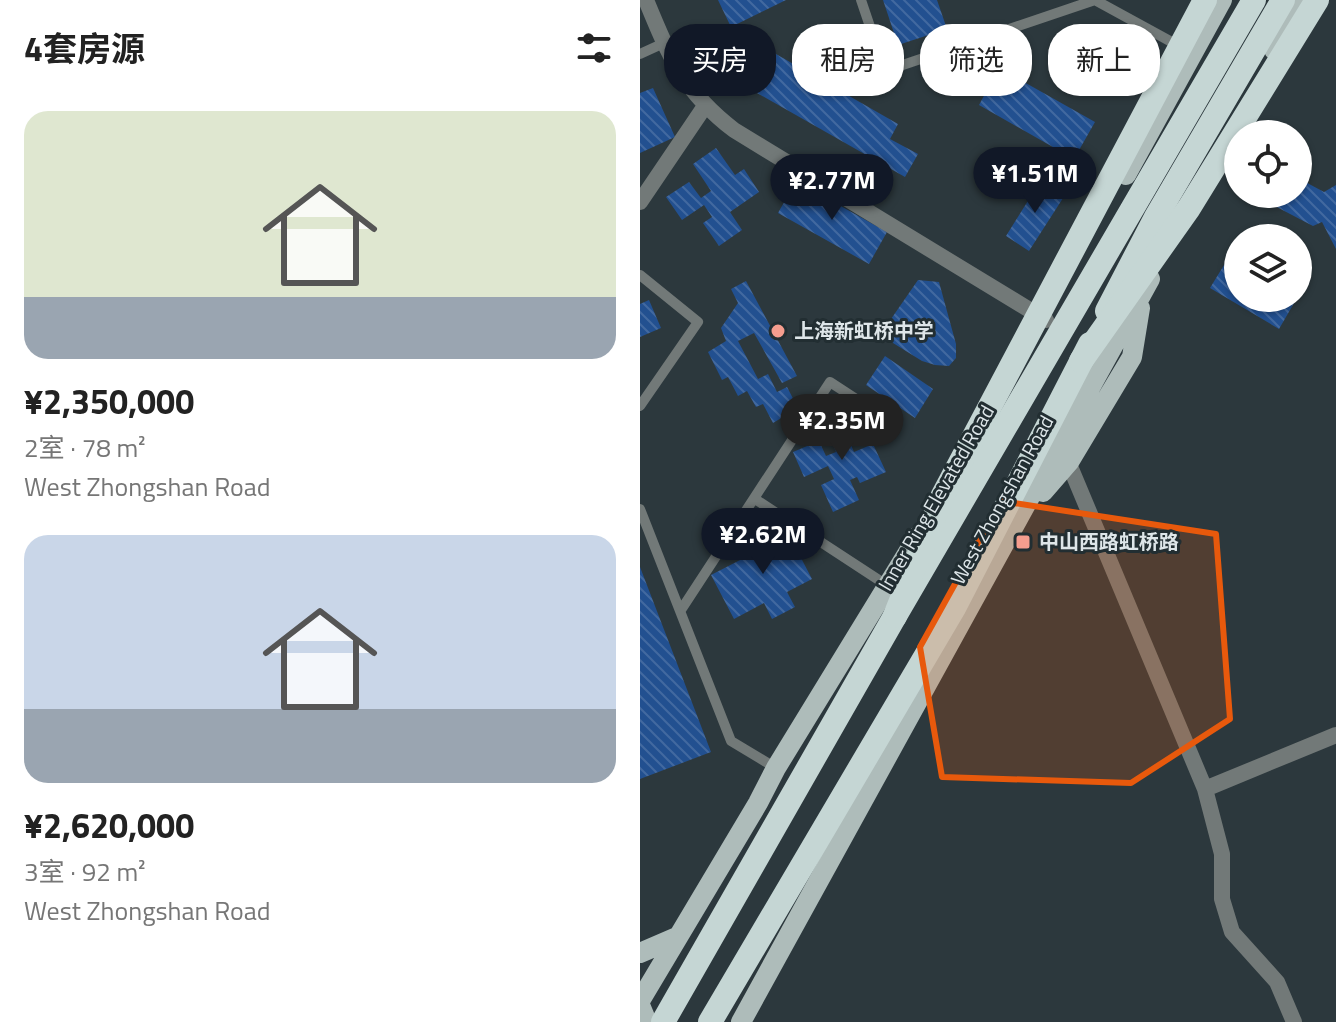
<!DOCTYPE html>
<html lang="zh">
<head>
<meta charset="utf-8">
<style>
	:root { --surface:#fff; --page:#f2f2f2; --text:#222; --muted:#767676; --accent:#111827 }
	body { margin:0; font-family:"Titillium Web","Noto Sans SC",sans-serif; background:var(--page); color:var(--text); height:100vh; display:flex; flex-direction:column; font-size:30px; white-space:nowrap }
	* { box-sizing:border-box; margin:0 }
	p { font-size:26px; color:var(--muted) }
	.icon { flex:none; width:44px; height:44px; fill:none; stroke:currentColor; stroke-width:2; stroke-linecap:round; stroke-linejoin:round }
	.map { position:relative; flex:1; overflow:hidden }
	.panel { display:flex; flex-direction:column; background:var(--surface); width:640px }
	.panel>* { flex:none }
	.top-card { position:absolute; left:24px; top:24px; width:552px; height:72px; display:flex; gap:16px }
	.tools { position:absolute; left:584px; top:120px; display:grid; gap:16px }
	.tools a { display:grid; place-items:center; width:88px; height:88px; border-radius:50%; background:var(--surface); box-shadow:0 2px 6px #0004; font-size:40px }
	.price { position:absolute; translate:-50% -68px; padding:0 18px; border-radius:28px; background:var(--accent); color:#fff; font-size:26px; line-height:52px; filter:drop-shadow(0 2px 4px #0008) }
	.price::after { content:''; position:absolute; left:50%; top:48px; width:24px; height:18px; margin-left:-12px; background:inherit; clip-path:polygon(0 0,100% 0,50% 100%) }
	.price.current { background:#222; color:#fff }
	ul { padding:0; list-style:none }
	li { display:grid; align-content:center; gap:16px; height:424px; padding:0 24px }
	li span { display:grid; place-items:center; height:248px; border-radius:24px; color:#555 }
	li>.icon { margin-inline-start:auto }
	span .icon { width:144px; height:144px; fill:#fffc; stroke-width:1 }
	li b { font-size:34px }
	h2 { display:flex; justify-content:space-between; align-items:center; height:96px; padding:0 24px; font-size:34px }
	.chip { padding:0 28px; border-radius:32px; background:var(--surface); box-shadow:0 2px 6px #0004; font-size:28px; line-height:72px }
	.chip.current { background:var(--accent); color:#fff }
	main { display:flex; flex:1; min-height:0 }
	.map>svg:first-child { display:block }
</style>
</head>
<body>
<main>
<section class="panel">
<h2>4套房源<svg class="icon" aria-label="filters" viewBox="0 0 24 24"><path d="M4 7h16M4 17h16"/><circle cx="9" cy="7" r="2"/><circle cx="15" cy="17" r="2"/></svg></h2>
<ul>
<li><span style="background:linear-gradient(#dfe7d0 75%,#9aa5b1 0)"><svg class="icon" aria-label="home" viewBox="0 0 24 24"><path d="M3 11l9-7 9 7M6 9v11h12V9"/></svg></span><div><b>¥2,350,000</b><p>2室 · 78 m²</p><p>West Zhongshan Road</p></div></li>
<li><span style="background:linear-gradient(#c9d6e8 70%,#9aa5b1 0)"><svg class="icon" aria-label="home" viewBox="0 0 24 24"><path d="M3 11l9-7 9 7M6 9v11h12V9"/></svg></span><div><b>¥2,620,000</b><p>3室 · 92 m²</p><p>West Zhongshan Road</p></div></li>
</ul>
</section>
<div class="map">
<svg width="696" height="1022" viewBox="0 0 696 1022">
	<defs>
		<pattern id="building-back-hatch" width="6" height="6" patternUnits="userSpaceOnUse" patternTransform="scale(2)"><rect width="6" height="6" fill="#225090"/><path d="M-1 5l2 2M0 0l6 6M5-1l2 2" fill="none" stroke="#4269a0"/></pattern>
	</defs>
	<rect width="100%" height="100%" fill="#2c383d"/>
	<path fill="url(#building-back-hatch)" d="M78,0h68l-55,27z
		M243,0h54l10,29 -49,16z
		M110,39l148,85 -8,15 28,15 -13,23 -176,-100z
		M359,68l96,54 -21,37 -95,-54z
		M13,88l22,49 -35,16v-60z
		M76,148l19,27 9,-6 15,23 -29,20 12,18 -23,16 -16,-23 9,-6 -8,-12 -22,15 -16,-23 23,-15 12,16 10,-7 -18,-27z
		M658,178l26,14 12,-7v64l-14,-27 -9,4 -61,-32h46z
		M401,180l24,15 -36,56 -23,-15z
		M156,181l91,51 -18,32 -91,-51z
		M595,247l3,2v49h59l-18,31 -69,-41z
		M278,280l21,2 17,62v14l-7,8 -14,-1 -13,-4 -29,-18 -5,-6 3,-18z
		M106,281l51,95 -15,7 -28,-50 -16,8 20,38 10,-5 9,18 10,-5 11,21 -25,15 -10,-19 -7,3 -9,-16 -9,5 -10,-19 -6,3 -14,-28 18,-11 -5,-13 17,-25 -7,-14z
		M9,300l12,28 -21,9v-33z
		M245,356l48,33 -18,29 -49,-33z
		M213,414l11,26 -13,5 3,7 19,-8 13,28 -26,11 -3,-6 -7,3 9,20 -26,12 -12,-27 13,-6 -6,-13 -24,11 -11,-25 26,-11 7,15 10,-4 -11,-26z
		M137,530l4,9 8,-4 23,44 -25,13 8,15 -23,12 -8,-16 -30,16 -23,-44 31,-16 -7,-14 19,-9 2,5z
		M0,567l71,185 -71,27z"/>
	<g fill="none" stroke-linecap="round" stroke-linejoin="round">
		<path stroke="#727978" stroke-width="10" d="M221,0l24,71 210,-71
			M455,0l84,46
			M0,54l24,-11
			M0,275l58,47 -58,84
			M115,499l133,87
			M0,509l91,232 45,27
			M41,610l149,-228 55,36"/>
		<path stroke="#727978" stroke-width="16" d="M6,0c23,56 38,92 88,130l312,190
			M0,202l65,-96
			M424,452l141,337 17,65v45l10,33 45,50 17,40
			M565,789l131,-54"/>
		<path stroke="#aebcba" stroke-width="20" d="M634,50l27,-50
			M486,175l96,-175
			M403,492l26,-30 63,-105 8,-49
			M0,953l37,-16
			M0,1001l118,-198 18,-35 142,-232
			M0,1005l7,17
			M101,1022l409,-743"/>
		<path stroke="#c5d6d4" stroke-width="24" d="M467,311l49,-94 127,-217
			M23,1022l232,-406 359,-616
			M70,1022l244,-414 136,-264"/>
		<path stroke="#c5d6d4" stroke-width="24" d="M441,361l108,-153 128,-208
			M255,616l48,-121 262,-495"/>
	</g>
	<path fill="#e8590c" fill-opacity="0.2" stroke="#e8590c" stroke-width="6" stroke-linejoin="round" d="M361,501l215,33 14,185 -99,64 -189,-6 -22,-130z"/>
	<g fill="#f59d8e" stroke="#222e32" stroke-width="3">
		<circle cx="138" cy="331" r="8"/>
		<rect x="375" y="534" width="16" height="16" rx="4"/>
	</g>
	<g text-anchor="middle" stroke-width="6" stroke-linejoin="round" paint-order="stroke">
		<g font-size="20" font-weight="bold" fill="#dee6e9" stroke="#222e32" text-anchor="start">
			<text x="154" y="338">上海新虹桥中学</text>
			<text x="399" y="549">中山西路虹桥路</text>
		</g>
		<g font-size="20" fill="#dee6e9" stroke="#222e32">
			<text transform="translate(296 498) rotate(-60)" y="7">Inner Ring Elevated Road</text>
			<text transform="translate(362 500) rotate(-61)" y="7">West Zhongshan Road</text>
		</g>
	</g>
</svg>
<div class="tools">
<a><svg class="icon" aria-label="locate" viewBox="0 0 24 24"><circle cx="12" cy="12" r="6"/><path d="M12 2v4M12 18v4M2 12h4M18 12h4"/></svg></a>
<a><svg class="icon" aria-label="layers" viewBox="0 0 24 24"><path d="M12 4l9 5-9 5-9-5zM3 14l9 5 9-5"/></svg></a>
</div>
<b class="price" style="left:395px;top:215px">¥1.51M</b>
<b class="price" style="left:192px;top:222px">¥2.77M</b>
<b class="price current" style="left:202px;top:462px">¥2.35M</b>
<b class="price" style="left:123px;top:576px">¥2.62M</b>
<div class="top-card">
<a class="chip current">买房</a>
<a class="chip">租房</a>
<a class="chip">筛选</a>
<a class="chip">新上</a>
</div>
</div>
</main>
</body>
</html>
